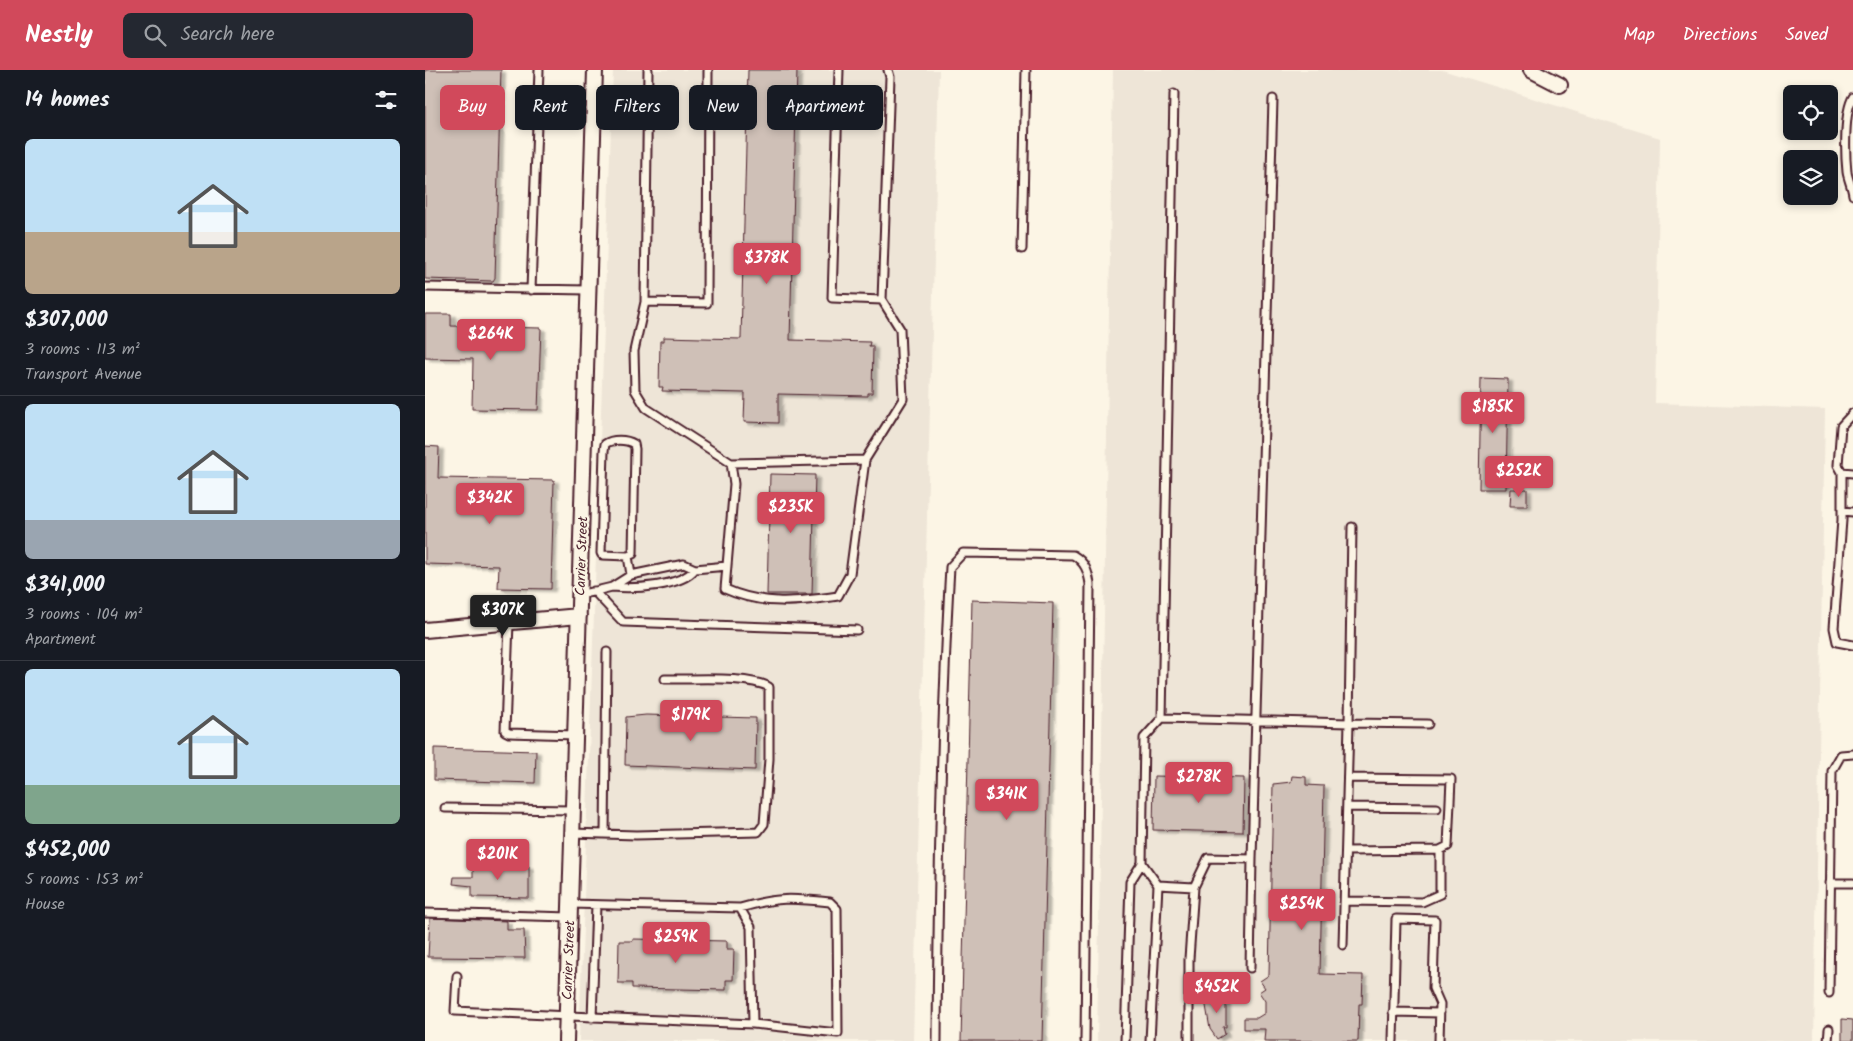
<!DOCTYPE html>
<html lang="en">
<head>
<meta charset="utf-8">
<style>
	:root { --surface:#171b24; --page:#242831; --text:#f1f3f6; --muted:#9ea1a6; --line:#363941; --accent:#d1495b }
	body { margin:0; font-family:Kalam,sans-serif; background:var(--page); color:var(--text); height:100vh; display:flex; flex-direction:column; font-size:19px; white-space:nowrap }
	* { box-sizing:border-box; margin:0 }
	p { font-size:16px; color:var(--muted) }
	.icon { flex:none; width:28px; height:28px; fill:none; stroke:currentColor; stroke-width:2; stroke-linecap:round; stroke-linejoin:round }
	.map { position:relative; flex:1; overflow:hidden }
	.sheet { display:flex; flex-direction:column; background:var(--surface); width:425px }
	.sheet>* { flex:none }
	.banner { position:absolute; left:15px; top:15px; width:475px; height:45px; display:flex; gap:10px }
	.controls { position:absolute; left:1358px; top:15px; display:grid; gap:10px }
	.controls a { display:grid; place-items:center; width:55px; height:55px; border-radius:8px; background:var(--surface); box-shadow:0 2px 8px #0003; font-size:25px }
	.price { position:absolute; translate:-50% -42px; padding:0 11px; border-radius:5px; background:var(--accent); color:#fff; font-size:16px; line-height:32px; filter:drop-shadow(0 1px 2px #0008) }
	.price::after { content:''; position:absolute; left:50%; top:30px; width:15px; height:11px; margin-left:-8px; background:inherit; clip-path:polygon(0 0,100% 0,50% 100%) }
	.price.selected { background:#222; color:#fff }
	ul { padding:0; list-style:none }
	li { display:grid; align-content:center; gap:10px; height:265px; padding:0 25px }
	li+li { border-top:1px solid var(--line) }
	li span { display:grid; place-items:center; height:155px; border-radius:8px; color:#555 }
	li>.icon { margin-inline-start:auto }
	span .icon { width:90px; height:90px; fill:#fffc; stroke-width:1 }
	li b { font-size:21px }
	h2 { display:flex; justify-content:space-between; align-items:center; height:60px; padding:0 25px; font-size:21px }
	.chip { padding:0 18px; border-radius:8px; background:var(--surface); box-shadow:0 2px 8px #0003; font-size:18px; line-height:45px }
	.chip.selected { background:var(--accent); color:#fff }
	header { display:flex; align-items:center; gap:30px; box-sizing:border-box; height:70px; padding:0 25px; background:var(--accent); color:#fff }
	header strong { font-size:24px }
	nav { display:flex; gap:28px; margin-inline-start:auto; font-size:18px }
	.search { width:350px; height:45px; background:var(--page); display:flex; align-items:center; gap:12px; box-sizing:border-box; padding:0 18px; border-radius:8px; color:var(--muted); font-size:19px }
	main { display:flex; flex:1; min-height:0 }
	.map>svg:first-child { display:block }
</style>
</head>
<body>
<header>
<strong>Nestly</strong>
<div class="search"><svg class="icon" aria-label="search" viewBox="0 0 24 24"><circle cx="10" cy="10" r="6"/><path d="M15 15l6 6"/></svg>Search here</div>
<nav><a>Map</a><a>Directions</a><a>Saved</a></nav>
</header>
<main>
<section class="sheet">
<h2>14 homes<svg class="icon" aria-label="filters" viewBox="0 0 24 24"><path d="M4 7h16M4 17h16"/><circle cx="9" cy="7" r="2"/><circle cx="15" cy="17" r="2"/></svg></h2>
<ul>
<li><span style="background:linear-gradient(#bfe0f5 60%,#b9a48a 0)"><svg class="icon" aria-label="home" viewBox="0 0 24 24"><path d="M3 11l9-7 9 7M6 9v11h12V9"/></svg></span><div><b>$307,000</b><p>3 rooms · 113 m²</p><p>Transport Avenue</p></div></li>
<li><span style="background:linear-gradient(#bfe0f5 75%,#9aa5b1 0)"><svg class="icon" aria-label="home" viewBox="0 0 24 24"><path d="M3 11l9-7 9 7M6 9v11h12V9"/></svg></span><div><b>$341,000</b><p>3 rooms · 104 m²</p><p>Apartment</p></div></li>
<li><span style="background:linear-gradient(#bfe0f5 75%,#7fa58c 0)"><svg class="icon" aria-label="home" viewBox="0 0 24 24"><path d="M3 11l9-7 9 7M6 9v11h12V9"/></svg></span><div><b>$452,000</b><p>5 rooms · 153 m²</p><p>House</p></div></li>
</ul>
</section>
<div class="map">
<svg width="1428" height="971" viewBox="0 0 1428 971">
	<defs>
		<filter id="shadow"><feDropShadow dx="4.5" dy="2.5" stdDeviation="1" flood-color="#0004"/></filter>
	</defs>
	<rect width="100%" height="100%" fill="#fcf5e5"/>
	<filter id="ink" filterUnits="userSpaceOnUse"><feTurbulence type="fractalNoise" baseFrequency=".02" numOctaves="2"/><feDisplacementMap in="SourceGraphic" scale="10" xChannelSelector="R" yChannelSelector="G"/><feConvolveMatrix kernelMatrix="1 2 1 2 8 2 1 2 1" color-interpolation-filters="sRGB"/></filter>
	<g filter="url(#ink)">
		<path fill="#eee5d7" d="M188,0h326l-26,971h-334z
			M688,0h329l218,68 -5,265 170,6 -11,632h-717z"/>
		<path fill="#cfc0b7" stroke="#4a1f2b" filter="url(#shadow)" d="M0,0h76l-6,208 -2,3 -68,-2z
			M323,0h49l-7,270 80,2 -1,4h4l-1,47h-4v3l-90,-2v29l-34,-1 1,-29 -83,-2 1,-4h-4l1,-46h4v-4l77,2z
			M0,244h26v12l90,2 -3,82 -66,-1 1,-50 -48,-1z
			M1056,308l27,1 -2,110h-27z
			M0,376l14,1 -1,31 116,2 -3,109 -53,-1 1,-22 -74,-2z
			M345,404l45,1 -3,119h-45z
			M1086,419h16v17h-17z
			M547,530l81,3 -11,438h-81z
			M221,645l110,3 -1,52 -130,-5 1,-48z
			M9,678l102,3 -1,32 -101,-3z
			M729,706l90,2 -1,54 -90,-2z
			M867,706l14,1v8l18,1 -4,188 43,1 -1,29h-3l-1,37h-94l1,-12h-21v-11h13l8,-5v-12l-6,-9 6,-4 -5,-7 9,-6 4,-191 18,-2z
			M48,794l56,2v32l-57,-1v-11l-19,-2 1,-7h19z
			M5,848l77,3v9h17l1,28 -97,-1z
			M208,869l94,2v8h7l-1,31h-7v10l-94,-2v-5h-14l1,-42h14z
			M801,922v35h-3l2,7 -8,5 -7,-10 -5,-29 2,-3z
			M1417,949l11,1v21h-11z"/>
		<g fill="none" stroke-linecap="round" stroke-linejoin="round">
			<defs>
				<path id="service" d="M223,0l-3,232 -11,49 1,39 11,18 85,55 3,21 -9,105c38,17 73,13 113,7l12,-22 15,-114 38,-61 -3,-70 -18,-29 8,-223 -2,-7
					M414,0l-7,228 50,2
					M749,24l-12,624 187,5 3,-196
					M1428,27c-9,15 -8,56 -6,75 1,7 5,15 6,23
					M597,179l4,-179
					M0,217l163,3
					M106,220l8,-220
					M220,232l62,1 1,-233
					M1428,343l-12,13 -3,39 4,7 11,1
					M306,393l134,-3
					M1417,402v48l-8,108 3,14 16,3
					M1417,441l11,1
					M203,486l-26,-1 -1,-2 3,-102 1,-7c7,-5 21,-5 29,0l1,5 -2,105 -5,2 3,19
					M187,517c22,2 69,0 83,-18
					M169,521l29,31 234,8
					M154,525l33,-8 19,-12 53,-11 11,5 32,-3
					M84,552l-4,109 4,2 66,2
					M737,648l-18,20 -2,125 16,22 36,2
					M922,737l90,1
					M20,738l128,2
					M147,763l64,2 122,-3 6,-8 5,-65v-72c-22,-12 -77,-7 -104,-8
					M180,764l2,-182
					M921,781l94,-1 8,-4 3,-67 -103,-1
					M1405,813h23
					M920,831l77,1 18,-8v-44
					M315,838c37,-11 52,-10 90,-6l7,7 1,124 -85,-9
					M0,843l145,4
					M918,875l6,-222 79,1
					M825,898l2,-109
					M32,906l-2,35 298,13 -2,-97 -11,-19 -170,-4
					M1404,923l3,-222 9,-16 12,-1
					M968,942l47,1
					M167,948l4,-113
					M512,971c1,-158 4,-316 13,-474l13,-14 110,2c12,7 15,16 17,29l-5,457
					M700,971l5,-159 12,-19
					M725,971l8,-156
					M764,971v-82l5,-72 14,-29 44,1 21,-760
					M968,971l3,-122 39,1 -2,68 7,16 -1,37
					M1403,971l1,-12"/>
				<path id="minor" d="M1106,0l29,15
					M0,560l154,-14
					M141,971l29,-971"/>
			</defs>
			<use href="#service" stroke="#4a1f2b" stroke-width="11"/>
			<use href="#minor" stroke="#4a1f2b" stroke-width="18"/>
			<use href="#service" stroke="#fcf5e5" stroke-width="7"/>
			<use href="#minor" stroke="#fcf5e5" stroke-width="14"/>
		</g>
	</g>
	<g text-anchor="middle" stroke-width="4.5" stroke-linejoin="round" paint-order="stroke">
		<g font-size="14" fill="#4a1f2b" stroke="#fcf5e5">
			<text transform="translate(156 486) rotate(-88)" y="5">Carrier Street</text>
			<text transform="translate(143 890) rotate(-88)" y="5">Carrier Street</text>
		</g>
	</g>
</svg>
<div class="controls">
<a><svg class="icon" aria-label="locate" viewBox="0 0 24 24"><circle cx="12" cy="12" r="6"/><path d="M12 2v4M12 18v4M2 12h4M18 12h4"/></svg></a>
<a><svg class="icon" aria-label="layers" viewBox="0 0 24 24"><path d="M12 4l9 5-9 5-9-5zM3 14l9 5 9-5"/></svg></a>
</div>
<b class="price" style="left:342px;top:215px">$378K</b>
<b class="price" style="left:66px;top:291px">$264K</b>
<b class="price" style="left:1068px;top:364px">$185K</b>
<b class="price" style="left:1094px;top:428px">$252K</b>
<b class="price" style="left:65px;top:455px">$342K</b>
<b class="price" style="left:366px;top:464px">$235K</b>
<b class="price selected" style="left:78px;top:567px">$307K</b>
<b class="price" style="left:266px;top:672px">$179K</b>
<b class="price" style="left:774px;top:734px">$278K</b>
<b class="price" style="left:582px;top:751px">$341K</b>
<b class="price" style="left:73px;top:811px">$201K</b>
<b class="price" style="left:877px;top:861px">$254K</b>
<b class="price" style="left:251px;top:894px">$259K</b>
<b class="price" style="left:792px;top:944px">$452K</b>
<div class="banner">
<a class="chip selected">Buy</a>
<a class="chip">Rent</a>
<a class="chip">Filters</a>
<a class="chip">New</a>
<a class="chip">Apartment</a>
</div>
</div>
</main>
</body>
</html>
